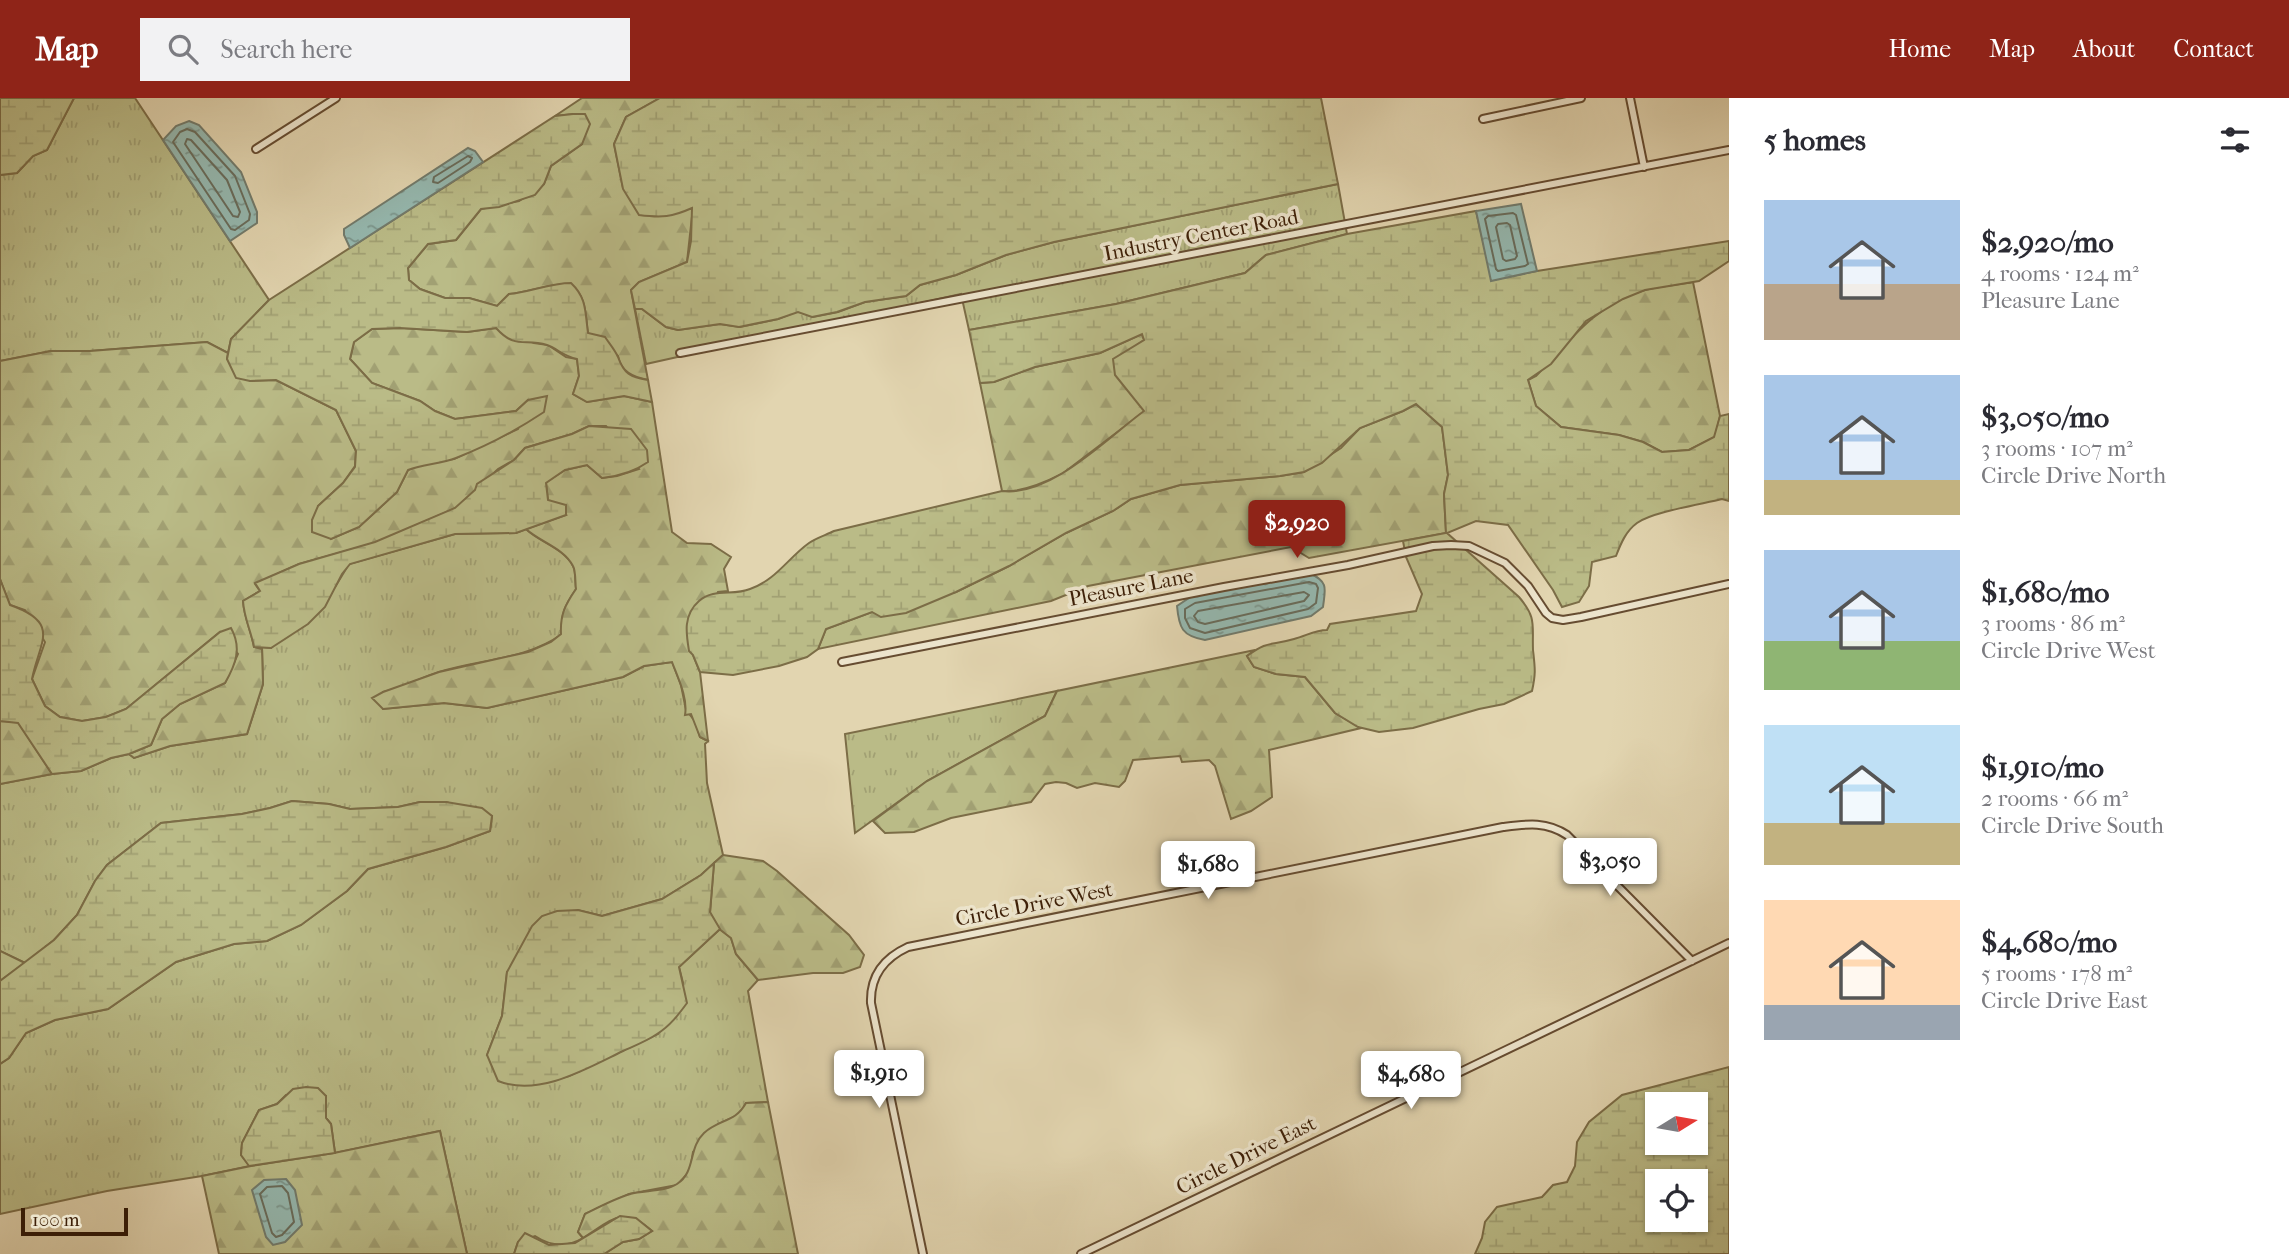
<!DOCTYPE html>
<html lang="en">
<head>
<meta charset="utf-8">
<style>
	:root { --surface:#fff; --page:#f2f2f3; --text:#2b2b33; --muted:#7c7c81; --accent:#8f2418 }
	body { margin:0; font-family:"IM FELL French Canon",serif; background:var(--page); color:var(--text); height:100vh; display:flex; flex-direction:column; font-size:26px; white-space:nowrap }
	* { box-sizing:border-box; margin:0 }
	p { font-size:23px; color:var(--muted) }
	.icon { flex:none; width:38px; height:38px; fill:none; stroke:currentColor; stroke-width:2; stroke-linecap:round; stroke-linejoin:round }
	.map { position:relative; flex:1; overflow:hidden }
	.sheet { display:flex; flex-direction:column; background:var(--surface); width:560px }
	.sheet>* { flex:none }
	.needle { width:46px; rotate:79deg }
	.controls { position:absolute; left:1645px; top:994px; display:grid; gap:14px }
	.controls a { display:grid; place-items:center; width:63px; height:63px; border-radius:0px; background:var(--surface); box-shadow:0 2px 5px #0004; font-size:35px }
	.scale { position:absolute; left:21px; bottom:18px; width:107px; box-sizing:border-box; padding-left:7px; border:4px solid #3d1f07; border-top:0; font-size:19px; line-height:24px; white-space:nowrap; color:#3d1f07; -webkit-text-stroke:5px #ece4cc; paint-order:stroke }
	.price { position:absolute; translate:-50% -60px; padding:0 16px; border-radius:7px; background:#fff; color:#222; font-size:23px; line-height:46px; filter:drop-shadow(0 2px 4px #0008) }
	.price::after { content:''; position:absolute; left:50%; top:42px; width:21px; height:16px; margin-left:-10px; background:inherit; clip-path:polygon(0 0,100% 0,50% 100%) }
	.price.active { background:var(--accent); color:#fff }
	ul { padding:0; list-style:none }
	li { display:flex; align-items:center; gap:21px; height:175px; padding:0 35px }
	li span { display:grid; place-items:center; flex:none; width:196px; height:140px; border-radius:0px; color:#555 }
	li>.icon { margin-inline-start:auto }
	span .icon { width:84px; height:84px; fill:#fffc; stroke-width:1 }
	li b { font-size:30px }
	h2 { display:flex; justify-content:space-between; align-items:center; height:84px; padding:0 35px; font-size:30px }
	header { display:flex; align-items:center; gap:42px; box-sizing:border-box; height:98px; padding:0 35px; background:var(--accent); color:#fff }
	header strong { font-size:33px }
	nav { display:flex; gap:38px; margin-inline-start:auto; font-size:24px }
	.search { width:490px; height:63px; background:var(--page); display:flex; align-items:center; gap:18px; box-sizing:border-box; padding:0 24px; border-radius:0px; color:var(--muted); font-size:26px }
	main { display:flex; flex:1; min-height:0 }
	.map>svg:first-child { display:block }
</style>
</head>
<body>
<header>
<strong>Map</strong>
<div class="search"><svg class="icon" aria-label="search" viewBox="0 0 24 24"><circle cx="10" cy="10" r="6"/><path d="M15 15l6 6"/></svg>Search here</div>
<nav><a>Home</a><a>Map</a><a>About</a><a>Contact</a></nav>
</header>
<main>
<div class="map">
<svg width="1729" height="1156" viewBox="0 0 1729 1156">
	<defs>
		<pattern id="grass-tufts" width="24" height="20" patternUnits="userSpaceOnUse" patternTransform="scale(1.75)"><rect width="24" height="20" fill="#babb87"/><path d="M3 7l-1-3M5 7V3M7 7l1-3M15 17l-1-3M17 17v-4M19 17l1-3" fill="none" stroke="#a1a073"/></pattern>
		<pattern id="forest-firs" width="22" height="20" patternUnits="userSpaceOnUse" patternTransform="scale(1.75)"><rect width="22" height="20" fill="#babb87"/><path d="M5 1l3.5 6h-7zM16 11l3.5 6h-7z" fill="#a1a073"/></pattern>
		<pattern id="wetland-marsh" width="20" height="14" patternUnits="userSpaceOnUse" patternTransform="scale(1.75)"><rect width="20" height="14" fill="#babb87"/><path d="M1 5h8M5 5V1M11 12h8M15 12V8" fill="none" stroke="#a1a073"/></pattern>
		<pattern id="water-ripples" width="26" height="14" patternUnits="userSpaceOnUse" patternTransform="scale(1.75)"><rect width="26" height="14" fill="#95b8af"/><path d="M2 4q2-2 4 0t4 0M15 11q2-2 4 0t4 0" fill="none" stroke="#7b958c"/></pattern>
	</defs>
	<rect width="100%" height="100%" fill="#e2d5b0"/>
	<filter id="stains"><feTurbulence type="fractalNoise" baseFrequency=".00286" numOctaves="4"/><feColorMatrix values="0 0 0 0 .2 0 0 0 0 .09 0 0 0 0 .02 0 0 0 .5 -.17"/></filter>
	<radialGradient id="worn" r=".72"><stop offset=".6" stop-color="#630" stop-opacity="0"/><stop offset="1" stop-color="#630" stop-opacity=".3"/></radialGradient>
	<path fill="url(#grass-tufts)" stroke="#7c6d47" stroke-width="2" d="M74,0h61l134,202 -38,39 -3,14 -21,-11 -117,9h-39l-51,10v-186l17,-2 16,-17 14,-6z
		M1338,86l9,50 -81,21 -21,18 -129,31 -147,26 -8,-36 -315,70 -11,-55h7l24,18 12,3 42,-6 20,3 38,-8 20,-8 15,6 25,-5 27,-10 41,-6 14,-11 36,-10 50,-20 48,-13z
		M526,431c13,13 38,19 47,37 3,5 2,17 3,23 -11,16 -16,26 -14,45 -36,26 -82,25 -123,38 -19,6 -36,16 -56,20v17l61,-6 43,5 136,-31 21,-11 28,-4 9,23 5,25 9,11 5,16 8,4 -3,3 2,39 16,72 -22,20 -39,24 -60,17 -24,-6 -71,62 -5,44 -15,39 47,30 35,-9 89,-42 25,-51 -4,-16 41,-38 11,9 5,16 22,26 -10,11 20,111 -22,1 -6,11 -22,10 -25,28 -3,19 -13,14 -48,9 -44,20 -7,18 5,6c-17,10 -33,8 -48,-2l-17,6 -4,12h-47l-27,-123 -105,22 -4,-29 -5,-6v-22l-40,-1 -9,9 -18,6 -17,33 -1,12 9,11 -48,10 -95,15 -107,23v-150l9,-6 17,-25 29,-13 53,-11 68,-47 58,-18 33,-3 34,-16 46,-34 21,-22 78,-22 44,-16 2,-15 -46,-14h-26l-22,5 -48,2 -21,-5 -37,-3 -22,7 -28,6 -81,9 -54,42 -12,16 -18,34 -23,25 -29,23 -25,-12v-167l52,-10 29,-3 30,-13 18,-4 5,4 36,-12 77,-12 16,-50 -1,-37 9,1 64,-61 14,-23 106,-30 61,-1z
		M1057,593l-12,25 -118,65 -72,52 -10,-99z"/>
	<path fill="url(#forest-firs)" stroke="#7c6d47" stroke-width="2" d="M582,0h78l-34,19 -12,27 9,44 70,19 -6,55 -48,20 -8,8 17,90c-15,-3 -27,-8 -30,-24l-30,-23c-3,-20 -1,-35 -17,-49 -21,-1 -41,8 -62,10l-12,12 -28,-8h-24l-25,-9 -11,-9 -1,-12 20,-24 28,-4 25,-31 38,-8 25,-17 7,-18 31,-22 -9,-30 -18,2z
		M1693,184l27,134 -5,21 -26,13 -27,2 -19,-10 -24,-7 -58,-8 -25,-21 -8,-26 8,-4c32,-34 62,-74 109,-86 15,-4 32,-5 48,-8z
		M400,230l67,4 29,-4 38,15 14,2 18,12 11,2 2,17 -6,18 14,8 37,-6 28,6 20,130 15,11 24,1 20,13 -7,12 4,22 -10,1 -25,63 7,17 8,69 -8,-4 -9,-23 -6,1c3,-17 -7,-37 -13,-53l-28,4 -21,11 -136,31 -43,-5 -61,6 -11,-11 11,-6 56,-20 89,-20 23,-10 10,-8c-1,-19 4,-29 15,-45 -1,-6 0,-18 -3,-23 -9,-18 -33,-24 -47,-37l40,-14 -18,-14 -2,-19 19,-12 22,-5 15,13 15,-2 22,-7 -33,-43h-17l-17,8 -47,14 -11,12 -16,9 -42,39 -81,35 -76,21 -44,20 5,7 -17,10c1,16 8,30 11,46l8,2 1,35 -16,50 -77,12 -36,12 -5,-4 22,-9 11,-26 18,-15 45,-21 13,-29 -18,-22 -94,77 -20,8 -24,4 -22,-4 -15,-11 -13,-27 13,-37 -20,-32 -15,-5 -10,-26v-218l51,-10h39l117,-9 21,11 -1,6 23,22 26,-1 60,30 20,41 -1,15 -12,17 -25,23 13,33 28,-12 38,-35 11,-22 17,-7 29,-4 64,-30 10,-29 -12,11 -61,8 -20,-8 -15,-10 -48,-18 -22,-24 4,-17 18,-13z
		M1142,236l2,6 -12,9 7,54 6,8 -83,63c-18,9 -41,19 -60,17l-22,-108 14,-1 41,-15 65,-14z
		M1416,306l26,23 6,48 -4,19 2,39 -137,25 -18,-11 -203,39 -37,15 -233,48 8,-20 46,-17 84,-20 53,-26 57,-33 47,-22 18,-12 49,-14 100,-9 24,-4 37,-24 19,-20 43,-17z
		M1255,552l-8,6 7,11 22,7 29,3 30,36 26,15 -92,22 3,47 -21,14 -20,8 -16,-53 -6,-6 -27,2 -2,-6 -47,4 -8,21 -6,6 -24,-4 -18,5 -11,-5 -10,-1 -11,2 -14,18 -80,16 -37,14 -29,1 -12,-12 54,-40 118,-65 12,-25z
		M0,623l18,1 34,52 -52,10z
		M723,757l40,6 14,10 72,64 15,20 -4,12 -17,6h-30l-55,7 -22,-26 -5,-16 -13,-10 -8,-15 4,-50z
		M0,853l25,12 -25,18z
		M768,1004l30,152h-194l19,-12 16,-3 13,-8c-30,-27 -41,-10 -69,7l-5,-6 7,-18c14,-7 29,-15 45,-20 14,-4 35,-2 47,-10 19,-12 11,-36 27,-51 15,-14 31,-10 42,-30z
		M440,1033l27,123h-248l-17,-78 49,-10 83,-13z"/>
	<path fill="url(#wetland-marsh)" stroke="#7c6d47" stroke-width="2" fill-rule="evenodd" d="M0,0h74l-27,52 -14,6 -16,17 -17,2z
		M660,0h661l17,86 -284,58 -48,13 -50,20 -36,10 -14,11 -41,6 -28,10 -25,5 -14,-5 -20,7 -39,8 -19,-3 -42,6 -12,-3 -24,-18h-7l-4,-19 8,-8 48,-20 4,-21 1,-33c-20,9 -30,10 -53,7l-16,-26 -9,-45 12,-27z
		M573,16h12l5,10 -8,20 -31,22 -7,18 -9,11 -36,12 -18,2 -25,31 -28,4 -20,24 1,12 11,9 25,9h24l28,8 12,-12c21,-2 41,-11 62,-11 16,15 14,29 17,50l17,4c4,6 10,13 13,20 6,17 12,20 30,23l4,22 -28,-6 -37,6 -14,-8 6,-18 -2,-17c-14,-3 -19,-10 -30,-14 -23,-7 -31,5 -51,-17l-29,4 -67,-4 -28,1 -18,13 -4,17 22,24 48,18 15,10 20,8 61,-8 12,-11 19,-4 -3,16c-27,18 -57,34 -88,46 -15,6 -32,6 -48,12l-11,22 -38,35 -28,12 -19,-7v-12l6,-14 25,-23 12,-16 1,-16 -20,-41 -60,-30 -26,1 -14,-3 -9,-19 4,-20 38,-39 286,-184z
		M1476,113l16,69 45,-9 192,-30v20l-30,20 -54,9 -22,9 -37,22 -35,43 -23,16 8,26 25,21 58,8 24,7 19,10 27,-2 25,-13 6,-21 9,-2v87l-7,-2c-20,5 -70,13 -85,24 -11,8 -16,20 -21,33l-24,6 -3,24 -10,16 -17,5 -9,-17 -45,-65 -32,-4 -29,12 72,64c18,21 13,28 14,53 2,18 3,23 -1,41l-28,13 -25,5 -66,19 -34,4 -21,-5 -23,-14 -30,-36 -29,-3 -22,-7 -7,-11c22,-16 23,-10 47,-17 12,-3 21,-9 33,-9l3,-6 86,-13 6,-17 -16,-37 -3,-16 43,-8 -2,-39 4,-19 -6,-48 -26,-23 -13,7 -43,17 -38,35 -18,9 -24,4 -100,9 -49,14 -18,12 -47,22 -57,33 -53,26 -50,21 -25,4 -9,-5 -46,17 -8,20 -11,8 -28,9 -46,9 -33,-3 -7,-17 -4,-4c-3,-18 -6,-36 10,-50 15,-13 34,-5 51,-12 26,-9 38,-31 59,-46 7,-5 17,-8 25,-12l168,-40c49,6 105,-53 142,-80l-29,-36 -2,-16 31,-19 -2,-6 -42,19 -65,14 -41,15 -14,1 -11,-53 147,-26 129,-31 21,-18 81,-21z
		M589,328l42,3 16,21 1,12c-14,10 -29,14 -46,16l-15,-13 -22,5 -19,13 2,17 18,5v10l-50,18 -61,1 -105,30 -8,10 -17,33 -17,17 -37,24 -17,-1c-3,-16 -10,-29 -11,-46l17,-10 -5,-8 44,-19 76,-22 80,-34 20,-18 2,-6 37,-24 11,-12 47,-14z
		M0,481l10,26c52,18 29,37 22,74l13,27 15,11 22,4 24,-4 20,-8 94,-77 11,-4c11,20 5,36 -6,55l-45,21 -18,15 -11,26 -22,9 -18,4 -30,13 -29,3 -34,-51 -18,-2z
		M292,703l37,3 21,5 48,-2 22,-5h26l36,6 10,8 -2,15 -44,16 -78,22 -21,22 -46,34 -34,16 -33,3 -58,18 -68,47 -53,11 -29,13 -17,25 -9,6v-83l54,-41 23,-25 18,-34 12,-16 54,-42 81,-9 28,-6z
		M714,765l-4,49 10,17 -41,38 8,36c-8,11 -17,23 -30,31 -10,7 -23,12 -34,17 -37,18 -84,46 -125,30l-11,-26 15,-39 5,-44 25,-46 10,-10 15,-5 21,-1 24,6 60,-17 39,-24z
		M1729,969v187h-254l7,-16 3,-16 12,-15 45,-10 11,-12 14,-3 8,-16 2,-24 12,-20 33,-27zM1657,1006h39v39h-39zM1657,1083h39v39h-39z
		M306,989l12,1 8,8v22l5,6 4,29 -86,13 -8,-11 1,-12 17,-33 18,-6 16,-15z
		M620,1118l16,2 16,13 -13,8 -16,3 -19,12h-90l4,-12 7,-9 24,12 26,-2z"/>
	<path fill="url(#water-ripples)" stroke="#727b6c" stroke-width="2" d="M189,23l10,4 42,47 16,40v11l-27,18 -67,-101 13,-14z
		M468,50l7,3 8,11 -133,86 -6,-13v-6z
		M1521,106l16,67 -46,10 -15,-70z
		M1311,476c18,8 14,16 12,33l-12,9 -106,24c-23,-4 -26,-12 -28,-34l15,-10z
		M286,1081l9,11 7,35 -17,17 -12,3 -7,-8 -14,-47 12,-10z"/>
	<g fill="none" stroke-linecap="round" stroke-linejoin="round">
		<path stroke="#696c5b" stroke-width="2" d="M187,31l8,3 40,44 15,38 -1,6 -14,10 -4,-1 -58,-87 7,-10z
			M187,41l4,1 36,40 13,32 -2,5 -5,-1 -48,-72z
			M468,58l4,2 -2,4 -32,21 -5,-1 1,-5z
			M1513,115l3,2 12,49 -3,2 -27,5 -2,-2 -11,-50 3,-3z
			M1507,125l3,2 7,31 -2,3 -9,2 -3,-2 -7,-32 2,-3z
			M1309,484l7,2 2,4 -2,15 -8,6 -103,24 -15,-5 -5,-10v-9l10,-6z
			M1304,494l5,3 -5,6 -99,23 -7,-2 -4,-6 4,-5z
			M282,1088l6,7 6,29 -12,13 -6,2 -4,-4 -12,-39 7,-7z"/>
		<defs>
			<path id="street" d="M1630,0l14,69
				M1483,21l98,-21
				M256,51l80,-51
				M680,255l1049,-203
				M842,564l382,-75 124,-22 85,-19 18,-1 18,1 36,17 23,23 18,27 6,5 11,2 18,-3 148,-33
				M923,1156l-52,-251c-1,-27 13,-45 37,-56l595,-120c24,-3 43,-6 64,8l125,126
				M1081,1156l648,-311"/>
		</defs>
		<use href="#street" stroke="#664c31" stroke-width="10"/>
		<use href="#street" stroke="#ece4cc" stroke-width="6"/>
	</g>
	<g text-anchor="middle" stroke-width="7" stroke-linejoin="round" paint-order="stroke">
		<g font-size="21" fill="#3d1f07" stroke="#ece4cc">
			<text transform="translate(1201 137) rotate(-11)" y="7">Industry Center Road</text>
			<text transform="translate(1131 489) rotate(-11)" y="7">Pleasure Lane</text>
			<text transform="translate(1034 806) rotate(-11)" y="7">Circle Drive West</text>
			<text transform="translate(1246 1057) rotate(-26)" y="7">Circle Drive East</text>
		</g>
	</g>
	<rect width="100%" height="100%" filter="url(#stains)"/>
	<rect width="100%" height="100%" fill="url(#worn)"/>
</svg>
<div class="controls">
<a><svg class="needle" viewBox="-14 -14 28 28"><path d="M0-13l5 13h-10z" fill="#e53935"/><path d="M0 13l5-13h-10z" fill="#7c7c81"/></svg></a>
<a><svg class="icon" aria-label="locate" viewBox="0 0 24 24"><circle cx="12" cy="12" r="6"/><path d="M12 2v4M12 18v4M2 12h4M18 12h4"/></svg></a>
</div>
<div class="scale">100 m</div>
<b class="price active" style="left:1297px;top:462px">$2,920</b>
<b class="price" style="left:1610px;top:800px">$3,050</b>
<b class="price" style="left:1208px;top:803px">$1,680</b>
<b class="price" style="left:879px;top:1012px">$1,910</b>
<b class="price" style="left:1411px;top:1013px">$4,680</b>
</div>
<section class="sheet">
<h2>5 homes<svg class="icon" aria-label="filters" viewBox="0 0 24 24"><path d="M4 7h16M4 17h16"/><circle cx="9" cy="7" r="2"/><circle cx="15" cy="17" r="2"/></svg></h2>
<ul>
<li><span style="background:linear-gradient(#a9c7e8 60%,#b9a48a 0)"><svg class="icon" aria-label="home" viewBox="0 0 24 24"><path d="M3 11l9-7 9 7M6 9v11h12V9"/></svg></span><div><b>$2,920/mo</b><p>4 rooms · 124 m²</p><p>Pleasure Lane</p></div></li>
<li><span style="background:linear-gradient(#a9c7e8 75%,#c2b280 0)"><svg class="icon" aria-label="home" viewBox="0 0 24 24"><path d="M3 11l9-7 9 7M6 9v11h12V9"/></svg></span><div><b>$3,050/mo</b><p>3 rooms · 107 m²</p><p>Circle Drive North</p></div></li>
<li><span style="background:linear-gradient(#a9c7e8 65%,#8fb573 0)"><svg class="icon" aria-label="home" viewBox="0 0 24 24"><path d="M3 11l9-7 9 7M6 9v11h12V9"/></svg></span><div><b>$1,680/mo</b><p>3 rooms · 86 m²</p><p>Circle Drive West</p></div></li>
<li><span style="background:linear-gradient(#bfe0f5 70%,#c2b280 0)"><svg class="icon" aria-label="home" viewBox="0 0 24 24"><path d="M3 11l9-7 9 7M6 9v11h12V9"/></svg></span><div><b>$1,910/mo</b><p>2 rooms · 66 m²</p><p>Circle Drive South</p></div></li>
<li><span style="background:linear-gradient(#ffd9b3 75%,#9aa5b1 0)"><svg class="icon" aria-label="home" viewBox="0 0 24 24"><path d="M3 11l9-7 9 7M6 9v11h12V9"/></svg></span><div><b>$4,680/mo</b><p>5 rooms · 178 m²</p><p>Circle Drive East</p></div></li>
</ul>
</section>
</main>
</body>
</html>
